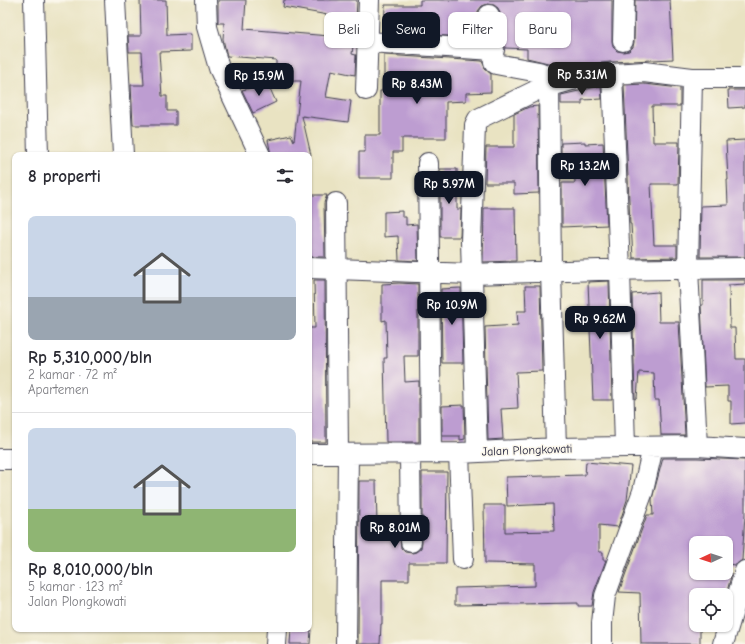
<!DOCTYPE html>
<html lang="id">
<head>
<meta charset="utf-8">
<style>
	:root { --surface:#fff; --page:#f2f2f3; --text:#2b2b33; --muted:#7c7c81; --line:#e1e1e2; --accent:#111827 }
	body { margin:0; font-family:"Comic Neue",sans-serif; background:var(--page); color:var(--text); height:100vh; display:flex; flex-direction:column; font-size:15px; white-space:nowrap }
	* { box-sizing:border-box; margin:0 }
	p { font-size:13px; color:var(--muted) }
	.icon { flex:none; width:22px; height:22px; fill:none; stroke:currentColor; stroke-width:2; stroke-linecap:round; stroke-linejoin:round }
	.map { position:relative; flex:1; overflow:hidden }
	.details { position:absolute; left:12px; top:152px; width:300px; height:480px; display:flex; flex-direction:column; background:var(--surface); border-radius:8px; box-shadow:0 1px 3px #0004 }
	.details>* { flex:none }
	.guide { position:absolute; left:324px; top:12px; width:361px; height:36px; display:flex; gap:8px }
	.needle { width:26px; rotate:267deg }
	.buttons { position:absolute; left:689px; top:536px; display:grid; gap:8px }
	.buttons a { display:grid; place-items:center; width:44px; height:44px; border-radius:8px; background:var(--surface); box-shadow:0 1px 3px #0004; font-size:20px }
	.price { position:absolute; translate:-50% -34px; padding:0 9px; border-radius:8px; background:var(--accent); color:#fff; font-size:13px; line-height:26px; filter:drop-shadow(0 1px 2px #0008) }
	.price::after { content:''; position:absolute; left:50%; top:24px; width:12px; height:9px; margin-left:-6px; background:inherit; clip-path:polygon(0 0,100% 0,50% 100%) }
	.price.selected { background:#222; color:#fff }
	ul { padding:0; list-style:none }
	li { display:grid; align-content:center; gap:8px; height:212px; padding:0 16px }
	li+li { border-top:1px solid var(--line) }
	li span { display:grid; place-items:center; height:124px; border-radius:8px; color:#555 }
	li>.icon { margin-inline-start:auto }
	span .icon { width:72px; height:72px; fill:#fffc; stroke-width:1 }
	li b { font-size:17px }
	h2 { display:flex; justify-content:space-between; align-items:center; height:48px; padding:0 16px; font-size:17px }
	.pill { padding:0 14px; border-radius:8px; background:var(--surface); box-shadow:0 1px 3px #0004; font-size:14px; line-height:36px }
	.pill.selected { background:var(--accent); color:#fff }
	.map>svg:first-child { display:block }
</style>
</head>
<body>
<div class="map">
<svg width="745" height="644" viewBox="0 0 745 644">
	<rect width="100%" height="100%" fill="#fbf7ec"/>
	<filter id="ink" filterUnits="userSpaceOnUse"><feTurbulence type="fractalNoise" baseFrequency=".025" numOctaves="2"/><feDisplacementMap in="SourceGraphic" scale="8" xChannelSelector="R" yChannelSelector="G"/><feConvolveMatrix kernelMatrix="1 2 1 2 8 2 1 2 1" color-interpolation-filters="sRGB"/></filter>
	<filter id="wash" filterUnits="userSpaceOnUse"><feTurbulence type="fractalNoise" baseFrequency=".012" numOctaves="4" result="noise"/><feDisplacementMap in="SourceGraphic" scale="16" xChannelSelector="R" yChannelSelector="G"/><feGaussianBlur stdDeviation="0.9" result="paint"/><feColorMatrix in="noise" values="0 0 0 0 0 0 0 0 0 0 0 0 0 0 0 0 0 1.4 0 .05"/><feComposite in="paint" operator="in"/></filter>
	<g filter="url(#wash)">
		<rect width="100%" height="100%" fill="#e9e3c2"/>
		<g id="blocks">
			<path fill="#bd9dd1" d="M140,0h26l1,35 24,-1v17l-32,1 3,44h5v15h9v14h-43l-2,-40h13l-2,-33h-13l-1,-16h13z
				M218,0h28l-2,29 110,9 -2,16 4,1 -1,20 -24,-5 -5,27 25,4 -3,21 -46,-6 9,39h-40l-3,-15 23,-5 3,6 7,-60h-25v-21l-49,-4 -4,-17 1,-16h-6z
				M284,0h73l-1,20 -73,-13z
				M420,0h192v41l1,6 4,4 6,1 6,-1 4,-4 1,-5 1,-42h35l3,59 -62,3 -21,2 -34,9 -2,-5 -6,-5 -21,-5v-9l-22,-1 -5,-35 -2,-5 -4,-3 -6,-1 -6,2 -4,5v5l2,22 -96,-6 1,-27h35z
				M384,55l98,6 4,9 5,4v18l-25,1v8l-20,1v36h-44v14h-9v26h-34v-26h6v-17h15v-44h4z
				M268,84l8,18 -23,11 -11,-23z
				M644,84l36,4v18h-28l1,36h26l-1,42h-27l3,61h23v12l-44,1 -2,-34h-1l-6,-139z
				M601,86l1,13 -20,1v4h-21v-9z
				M728,90h17v17l-16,1z
				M538,106l1,87 -25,1v-11h-29l1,-36h28v-33l15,-7z
				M745,140v117h-45l1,-51 27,-1 -1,-25h1l-2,-39z
				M585,142v2l18,-1 4,82 -45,2v-44h13l-1,-28 -13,1v-13z
				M440,169h17v40h4l-1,28h-20z
				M309,195h18l-3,8 1,54h-14l-2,-15z
				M484,208h31l1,53 -33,1z
				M402,211v6h4v8l11,-1 1,37 -19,-1 -1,-24 -14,1v-25z
				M314,280h11l1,162h-17v-114h6z
				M703,280h42v4l-16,1 1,43h5l1,31h9v64l-14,1v-23h-3v-15l-23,1 -4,-82h2z
				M609,281l3,119h-19l-5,-118z
				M399,283l19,1v72h-14l1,26 14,-1v61h-33l-2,-84h3l-1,-38 -4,1v-37z
				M525,286h15l2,85 -26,1 2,36 -17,1 2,30 -15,1 -3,-113 33,-2 -1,-14h9z
				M461,288l2,75h-21l-1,-74z
				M658,292l1,30h20l6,113h-24l-2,-35h-4l-1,-27 -15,-1 -2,26 -2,1 -3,-105z
				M464,405l1,34 -5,1v-4h-18v-30z
				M663,458h34l48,2v55l-3,45 -6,5 -10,-1v-21h-30v30h36l-6,22h-30v30h4v19h-59l-1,-51 -21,-1 28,-77h6l-1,-16z
				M586,462l45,4 -4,34 -9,27 -19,-2v27h4v8h3l-12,32 -2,14h-14v-3l-123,2v-17l80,-2v-22l-50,-1 -1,-58h21v27l49,-1 -1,-27 -46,2 -1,-29 79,-2z
				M422,472h25l-1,91h-37v17h-27v44h-1l-1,20h-22l1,-163h17l1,44h5v4h17l2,19 4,4 7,1 4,-1 5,-4 1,-6z
				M291,629h20l-1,15h-20z"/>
		</g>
	</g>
	<g filter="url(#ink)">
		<use href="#blocks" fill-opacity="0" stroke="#403f4f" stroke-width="1"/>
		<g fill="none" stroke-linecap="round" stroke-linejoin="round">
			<defs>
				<path id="minor" d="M34,0l4,155
					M115,0l8,155
					M206,0l1,27 12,41 41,87
					M489,15l5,47 2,2 43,8 5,2 5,9 2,188 5,177
					M623,41l1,-41
					M368,42l126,8
					M612,73l8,197 5,177
					M692,78l-4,191 9,177
					M366,90l3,-90
					M428,163l3,290
					M336,203l2,251
					M309,268l162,6 128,-4 146,-2
					M477,452l-6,-211 4,-116 3,-6 59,-29 35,-10 24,-5 48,-3 48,6h53
					M459,453l4,106
					M309,454l150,-1 97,-5 141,-2 48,3
					M410,454l1,88
					M0,459h15
					M276,644l1,-15
					M346,644l2,-190
					M602,644v-21l3,-27 38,-105 10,-44
					M723,644l22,-73"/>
			</defs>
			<use href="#minor" stroke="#403f4f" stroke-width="22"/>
			<use href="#minor" stroke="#fff" stroke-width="20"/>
		</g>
	</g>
	<g text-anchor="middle" stroke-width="3" stroke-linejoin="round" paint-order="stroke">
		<g font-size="12" fill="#22223b" stroke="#fbf7ec">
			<text transform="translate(527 450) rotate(-2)" y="4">Jalan Plongkowati</text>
		</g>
	</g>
</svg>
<div class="buttons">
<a><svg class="needle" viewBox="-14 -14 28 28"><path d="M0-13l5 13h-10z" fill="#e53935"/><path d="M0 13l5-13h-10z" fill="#7c7c81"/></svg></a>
<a><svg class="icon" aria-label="locate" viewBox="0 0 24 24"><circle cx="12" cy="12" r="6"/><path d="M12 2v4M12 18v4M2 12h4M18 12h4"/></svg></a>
</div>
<b class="price selected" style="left:582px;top:96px">Rp 5.31M</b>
<b class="price" style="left:259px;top:97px">Rp 15.9M</b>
<b class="price" style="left:417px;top:105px">Rp 8.43M</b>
<b class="price" style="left:585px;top:187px">Rp 13.2M</b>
<b class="price" style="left:449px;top:205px">Rp 5.97M</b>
<b class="price" style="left:452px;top:326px">Rp 10.9M</b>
<b class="price" style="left:600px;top:340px">Rp 9.62M</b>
<b class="price" style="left:395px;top:549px">Rp 8.01M</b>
<div class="guide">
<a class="pill">Beli</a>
<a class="pill selected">Sewa</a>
<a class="pill">Filter</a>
<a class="pill">Baru</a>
</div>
<section class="details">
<h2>8 properti<svg class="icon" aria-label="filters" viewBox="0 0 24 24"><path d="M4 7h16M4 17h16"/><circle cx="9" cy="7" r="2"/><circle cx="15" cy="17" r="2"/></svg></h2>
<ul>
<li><span style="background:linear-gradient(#c9d6e8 65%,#9aa5b1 0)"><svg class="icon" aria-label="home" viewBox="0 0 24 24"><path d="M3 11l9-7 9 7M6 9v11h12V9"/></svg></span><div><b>Rp 5,310,000/bln</b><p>2 kamar · 72 m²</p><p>Apartemen</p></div></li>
<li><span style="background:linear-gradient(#c9d6e8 65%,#8fb573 0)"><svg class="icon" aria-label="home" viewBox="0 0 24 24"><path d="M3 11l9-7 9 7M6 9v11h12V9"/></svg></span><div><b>Rp 8,010,000/bln</b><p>5 kamar · 123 m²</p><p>Jalan Plongkowati</p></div></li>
</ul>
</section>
</div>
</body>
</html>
